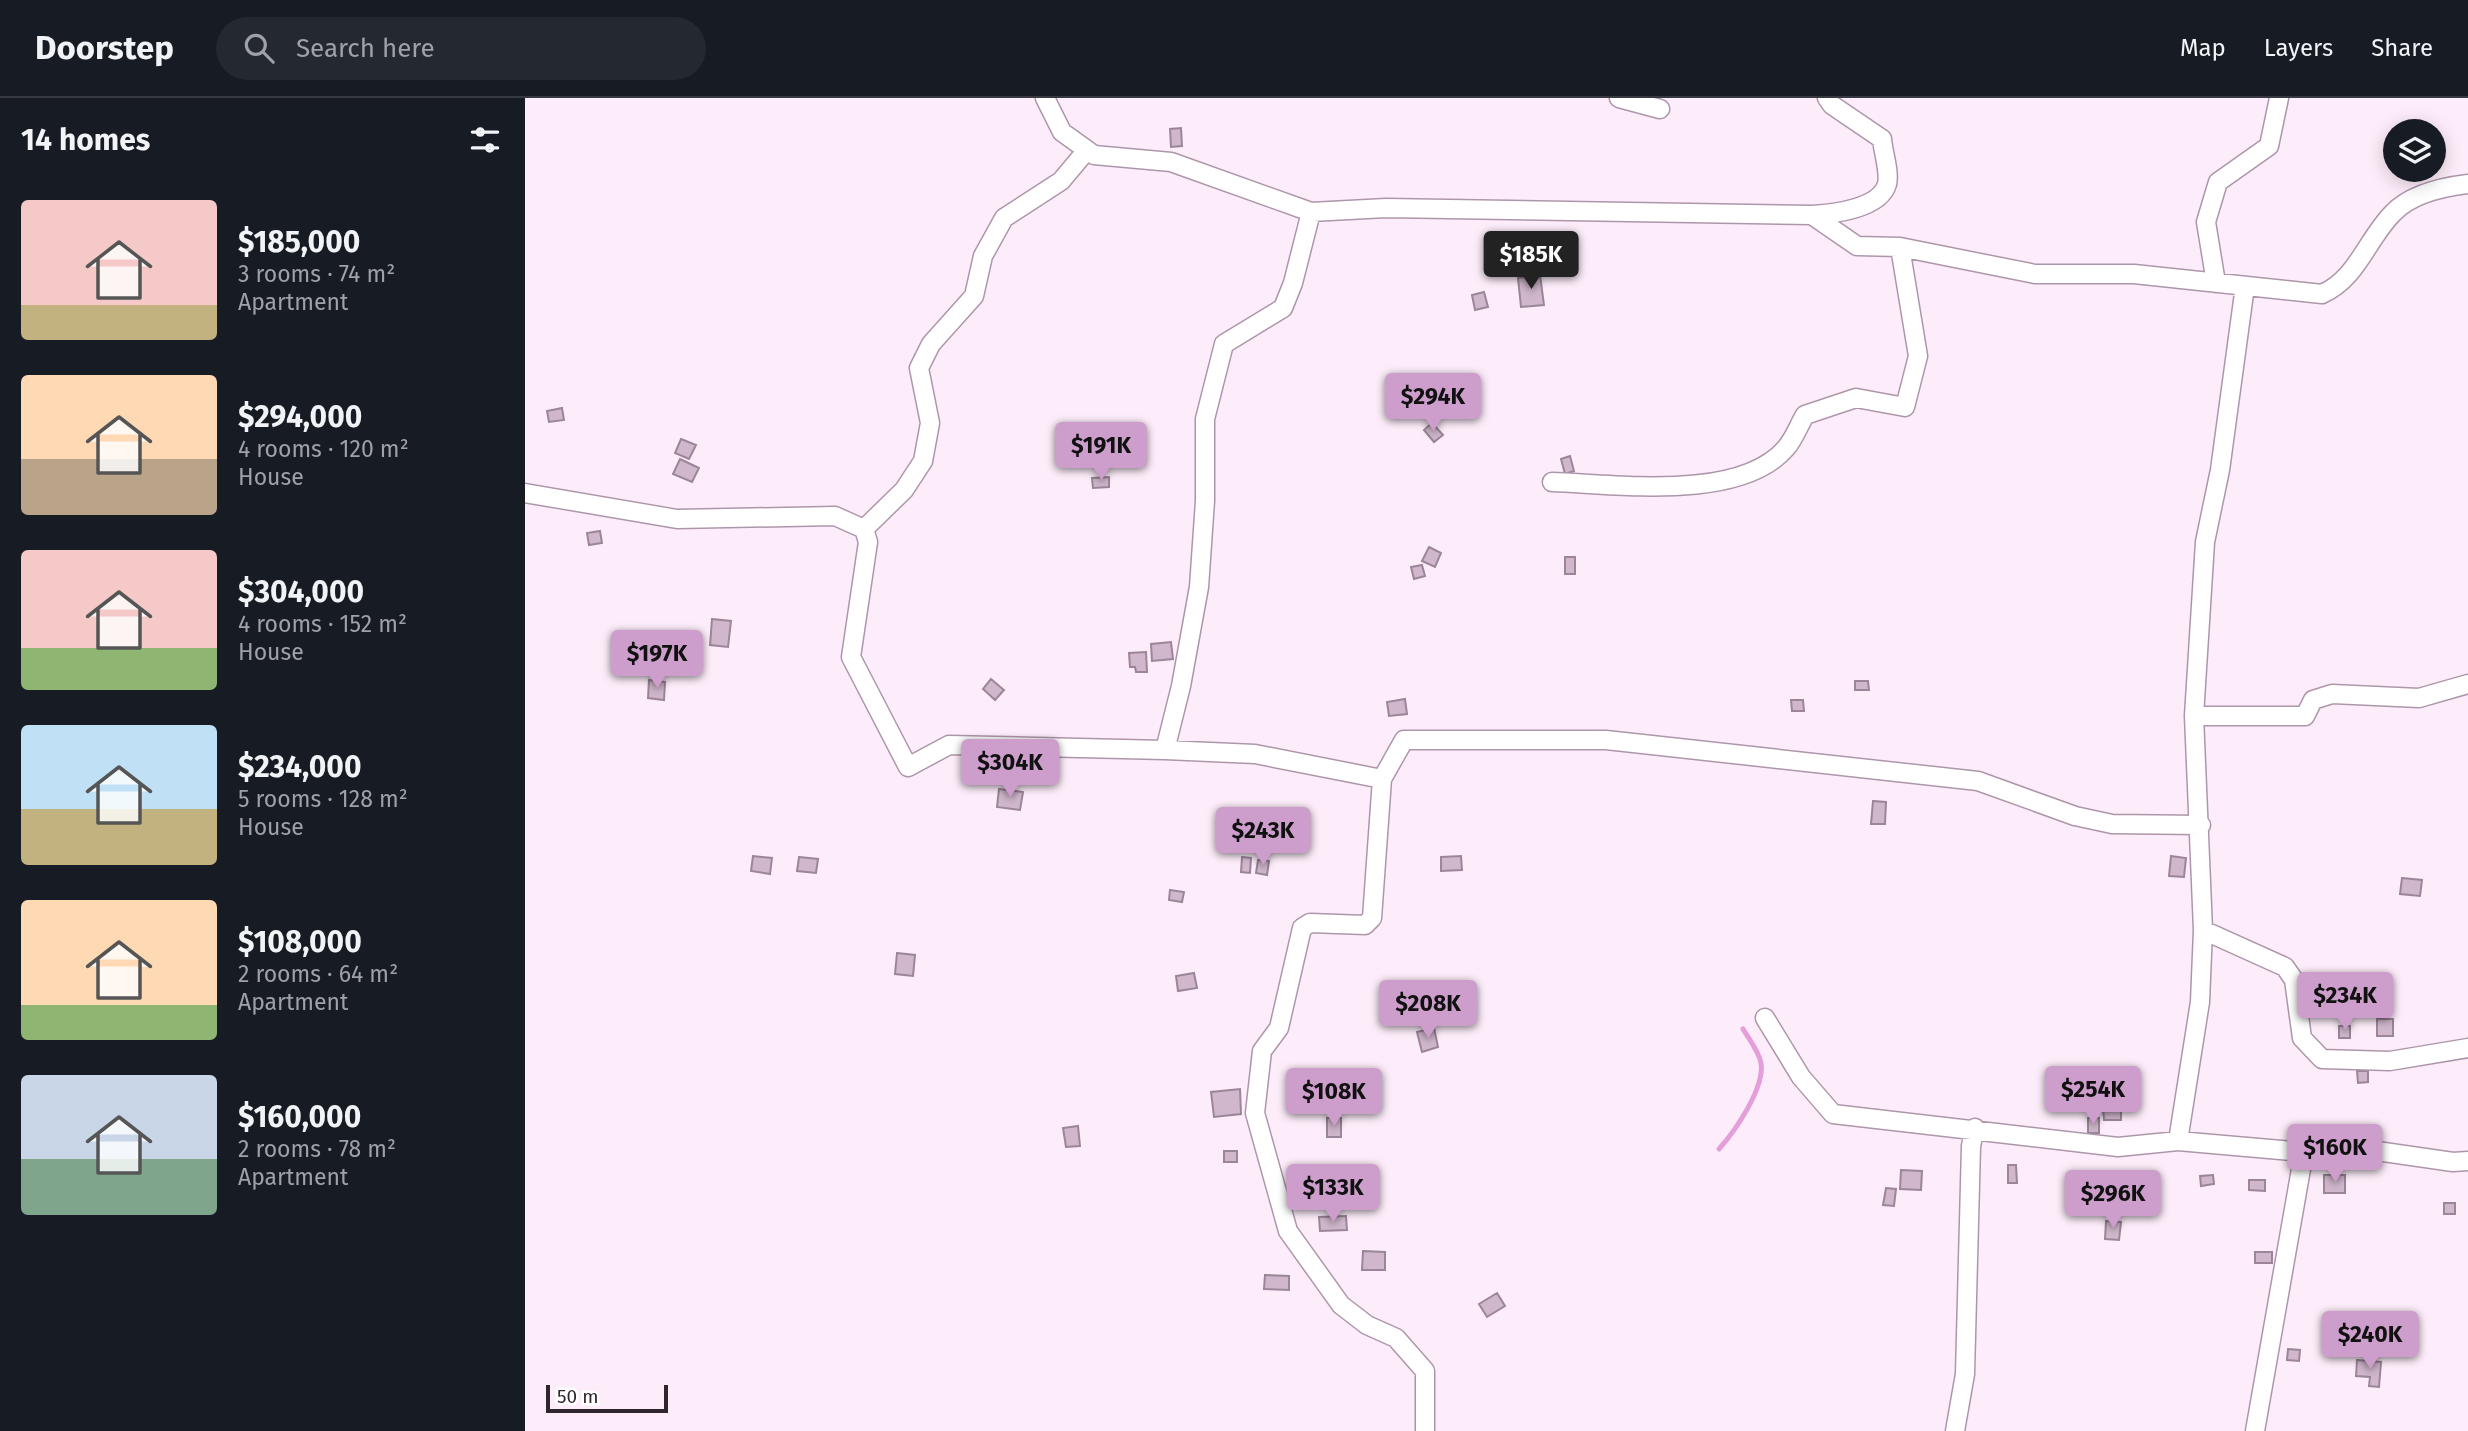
<!DOCTYPE html>
<html lang="en">
<head>
<meta charset="utf-8">
<style>
	:root { --surface:#171b24; --page:#242831; --text:#f1f3f6; --muted:#9ea1a6; --line:#363941; --accent:#cd9ecb }
	body { margin:0; font-family:"Fira Sans",sans-serif; background:var(--page); color:var(--text); height:100vh; display:flex; flex-direction:column; font-size:26px; white-space:nowrap }
	* { box-sizing:border-box; margin:0 }
	p { font-size:23px; color:var(--muted) }
	.icon { flex:none; width:38px; height:38px; fill:none; stroke:currentColor; stroke-width:2; stroke-linecap:round; stroke-linejoin:round }
	.map { position:relative; flex:1; overflow:hidden }
	.details { display:flex; flex-direction:column; background:var(--surface); width:525px }
	.details>* { flex:none }
	.tools { position:absolute; left:1858px; top:21px; display:grid; gap:14px }
	.tools a { display:grid; place-items:center; width:63px; height:63px; border-radius:50%; background:var(--surface); box-shadow:0 4px 18px #0003; font-size:35px }
	.scale { position:absolute; left:21px; bottom:18px; width:122px; box-sizing:border-box; padding-left:7px; border:4px solid #2f252d; border-top:0; font-size:19px; line-height:24px; white-space:nowrap; color:#2f252d; -webkit-text-stroke:5px #fff; paint-order:stroke }
	.price { position:absolute; translate:-50% -60px; padding:0 16px; border-radius:7px; background:var(--accent); color:#111; font-size:23px; line-height:46px; filter:drop-shadow(0 2px 4px #0008) }
	.price::after { content:''; position:absolute; left:50%; top:42px; width:21px; height:16px; margin-left:-10px; background:inherit; clip-path:polygon(0 0,100% 0,50% 100%) }
	.price.active { background:#222; color:#fff }
	ul { padding:0; list-style:none }
	li { display:flex; align-items:center; gap:21px; height:175px; padding:0 21px }
	li span { display:grid; place-items:center; flex:none; width:196px; height:140px; border-radius:7px; color:#555 }
	li>.icon { margin-inline-start:auto }
	span .icon { width:84px; height:84px; fill:#fffc; stroke-width:1 }
	li b { font-size:30px }
	h2 { display:flex; justify-content:space-between; align-items:center; height:84px; padding:0 21px; font-size:30px }
	header { display:flex; align-items:center; gap:42px; box-sizing:border-box; height:98px; padding:0 35px; background:var(--surface); border-bottom:2px solid var(--line) }
	header strong { font-size:33px }
	nav { display:flex; gap:38px; margin-inline-start:auto; font-size:24px }
	.search { width:490px; height:63px; background:var(--page); display:flex; align-items:center; gap:18px; box-sizing:border-box; padding:0 24px; border-radius:38px; color:var(--muted); font-size:26px }
	main { display:flex; flex:1; min-height:0 }
	.map>svg:first-child { display:block }
</style>
</head>
<body>
<header>
<strong>Doorstep</strong>
<div class="search"><svg class="icon" aria-label="search" viewBox="0 0 24 24"><circle cx="10" cy="10" r="6"/><path d="M15 15l6 6"/></svg>Search here</div>
<nav><a>Map</a><a>Layers</a><a>Share</a></nav>
</header>
<main>
<section class="details">
<h2>14 homes<svg class="icon" aria-label="filters" viewBox="0 0 24 24"><path d="M4 7h16M4 17h16"/><circle cx="9" cy="7" r="2"/><circle cx="15" cy="17" r="2"/></svg></h2>
<ul>
<li><span style="background:linear-gradient(#f6c9c9 75%,#c2b280 0)"><svg class="icon" aria-label="home" viewBox="0 0 24 24"><path d="M3 11l9-7 9 7M6 9v11h12V9"/></svg></span><div><b>$185,000</b><p>3 rooms · 74 m²</p><p>Apartment</p></div></li>
<li><span style="background:linear-gradient(#ffd9b3 60%,#b9a48a 0)"><svg class="icon" aria-label="home" viewBox="0 0 24 24"><path d="M3 11l9-7 9 7M6 9v11h12V9"/></svg></span><div><b>$294,000</b><p>4 rooms · 120 m²</p><p>House</p></div></li>
<li><span style="background:linear-gradient(#f6c9c9 70%,#8fb573 0)"><svg class="icon" aria-label="home" viewBox="0 0 24 24"><path d="M3 11l9-7 9 7M6 9v11h12V9"/></svg></span><div><b>$304,000</b><p>4 rooms · 152 m²</p><p>House</p></div></li>
<li><span style="background:linear-gradient(#bfe0f5 60%,#c2b280 0)"><svg class="icon" aria-label="home" viewBox="0 0 24 24"><path d="M3 11l9-7 9 7M6 9v11h12V9"/></svg></span><div><b>$234,000</b><p>5 rooms · 128 m²</p><p>House</p></div></li>
<li><span style="background:linear-gradient(#ffd9b3 75%,#8fb573 0)"><svg class="icon" aria-label="home" viewBox="0 0 24 24"><path d="M3 11l9-7 9 7M6 9v11h12V9"/></svg></span><div><b>$108,000</b><p>2 rooms · 64 m²</p><p>Apartment</p></div></li>
<li><span style="background:linear-gradient(#c9d6e8 60%,#7fa58c 0)"><svg class="icon" aria-label="home" viewBox="0 0 24 24"><path d="M3 11l9-7 9 7M6 9v11h12V9"/></svg></span><div><b>$160,000</b><p>2 rooms · 78 m²</p><p>Apartment</p></div></li>
</ul>
</section>
<div class="map">
<svg width="1943" height="1333" viewBox="0 0 1943 1333">
	<rect width="100%" height="100%" fill="#fdedfa"/>
	<g fill="none" stroke-linecap="round" stroke-linejoin="round">
		<path stroke="#e49eda" stroke-width="5" d="M1194,1051c16,-18 46,-61 42,-86 -2,-11 -12,-24 -18,-34"/>
	</g>
	<path fill="#d0b7cc" stroke="#9c8598" stroke-width="2" d="M656,30l1,18 -11,1 -1,-18z
		M1015,177l4,30 -23,2 -3,-29z
		M959,194l4,15 -13,3 -3,-15z
		M37,310l2,12 -15,2 -2,-11z
		M907,325l11,12 -9,7 -10,-12z
		M156,341l15,6 -7,14 -14,-6z
		M1045,358l4,15 -9,3 -4,-15z
		M155,361l19,9 -7,14 -19,-8z
		M584,379v10l-16,1 -1,-10z
		M75,433l2,12 -13,2 -2,-12z
		M904,449l12,6 -6,14 -13,-6z
		M1040,459h10v17h-10z
		M897,467l3,11 -11,3 -3,-12z
		M187,521l19,2 -3,26 -18,-2z
		M646,544l2,17 -21,2 -1,-17z
		M621,554l1,20h-11l-1,-5h-5l-1,-14z
		M466,581l13,11 -9,10 -12,-11z
		M124,582l16,2 -1,18 -16,-2z
		M1330,583h13l1,9h-14z
		M880,601l2,15 -18,2 -2,-14z
		M1266,602h12l1,11h-12z
		M474,691l24,3 -3,18 -23,-3z
		M1348,703l13,1 -1,22h-14z
		M228,758l19,2 -2,16 -19,-3z
		M936,758l1,14 -21,1v-14z
		M1646,758l15,2 -2,19 -15,-1z
		M274,759l19,2 -2,14 -19,-2z
		M717,759l9,1 -1,15 -9,-1z
		M733,762l11,1 -2,14 -11,-2z
		M1877,780l20,2 -2,16 -20,-2z
		M645,792l14,2 -2,10 -13,-2z
		M372,855l18,2 -2,21 -18,-2z
		M669,875l3,15 -19,3 -2,-15z
		M1852,883v12h-10l-1,-11z
		M1852,921h16v17h-16z
		M1814,928h11v12h-11z
		M909,930l4,19 -16,5 -5,-20z
		M1832,973h11v11l-10,1z
		M715,991l1,25 -27,3 -3,-25z
		M1578,1010h18v12h-17z
		M802,1020h14v19h-14z
		M1563,1020h11v15h-11z
		M553,1028l2,20 -14,1 -3,-19z
		M699,1053h13v11h-13z
		M1483,1067h8l1,18h-9z
		M1376,1072l21,1 -1,19 -21,-1z
		M1549,1075l10,1v14l-11,-1z
		M1688,1077l1,9 -13,2 -1,-10z
		M1799,1077h21v18h-21z
		M1567,1078l18,4 -4,16 -18,-5z
		M1724,1082h16v11l-16,-1z
		M1361,1090l10,1 -2,17 -11,-1z
		M1919,1105h11v11h-11z
		M821,1118l1,14 -27,1 -1,-14z
		M1581,1123l15,1 -2,18 -14,-1z
		M838,1153l22,1v18h-23z
		M1730,1154h17v11h-17z
		M740,1177l24,1v14l-25,-1z
		M972,1195l8,13 -18,11 -8,-13z
		M1763,1251l12,1 -1,11 -12,-1z
		M1832,1262l24,2 -2,25 -10,-1 1,-9 -14,-1z"/>
	<g fill="none" stroke-linecap="round" stroke-linejoin="round">
		<defs>
			<path id="street" d="M520,0l17,34 32,23 77,7 140,50 75,-4 426,7 45,31 43,1 135,27h99l188,20c35,-15 45,-55 71,-81 18,-19 50,-26 75,-29
				M1094,0l41,11
				M1287,117c20,-1 68,-6 75,-31 3,-12 -4,-32 -5,-45l-50,-34 -5,-7
				M1691,185l-10,-61 12,-40 51,-36 10,-48
				M1027,384c63,2 188,20 234,-34 8,-9 13,-23 19,-33l51,-17 49,9 13,-51 -18,-109
				M0,395l152,26 158,-3 29,13 4,13 -17,115 57,110 41,-22 216,5 90,4 127,25
				M339,431l40,-39 19,-29 7,-38 -11,-55 12,-24 43,-48 9,-40 21,-38 57,-37 26,-31
				M1669,618h111l8,-16 19,-6 87,4 49,-14
				M640,652l16,-64 18,-99 6,-86v-82l19,-75 59,-36 10,-25 18,-71
				M1678,832l82,37 9,13 8,58 20,21 68,2 78,-13
				M1240,920l36,59 32,37 285,33 60,-6 126,11 52,-4 97,14 15,-1
				M1653,1043l22,-139 3,-72 -9,-214 11,-174 15,-72 25,-184
				M900,1333v-60l-29,-33 -29,-13 -26,-20 -53,-74 -33,-118 7,-62 17,-23 23,-100 8,-5 55,2 7,-7 10,-139 22,-39h202l372,41 97,35 37,8 89,1
				M1430,1333l10,-57 6,-228 4,-18
				M1730,1333l49,-279"/>
		</defs>
		<use href="#street" stroke="#ae96aa" stroke-width="21"/>
		<use href="#street" stroke="#fff" stroke-width="18"/>
	</g>
</svg>
<div class="tools">
<a><svg class="icon" aria-label="layers" viewBox="0 0 24 24"><path d="M12 4l9 5-9 5-9-5zM3 14l9 5 9-5"/></svg></a>
</div>
<div class="scale">50 m</div>
<b class="price active" style="left:1006px;top:193px">$185K</b>
<b class="price" style="left:908px;top:335px">$294K</b>
<b class="price" style="left:576px;top:384px">$191K</b>
<b class="price" style="left:132px;top:592px">$197K</b>
<b class="price" style="left:485px;top:701px">$304K</b>
<b class="price" style="left:738px;top:769px">$243K</b>
<b class="price" style="left:1820px;top:934px">$234K</b>
<b class="price" style="left:903px;top:942px">$208K</b>
<b class="price" style="left:1568px;top:1028px">$254K</b>
<b class="price" style="left:809px;top:1030px">$108K</b>
<b class="price" style="left:1810px;top:1086px">$160K</b>
<b class="price" style="left:808px;top:1126px">$133K</b>
<b class="price" style="left:1588px;top:1132px">$296K</b>
<b class="price" style="left:1845px;top:1273px">$240K</b>
</div>
</main>
</body>
</html>
